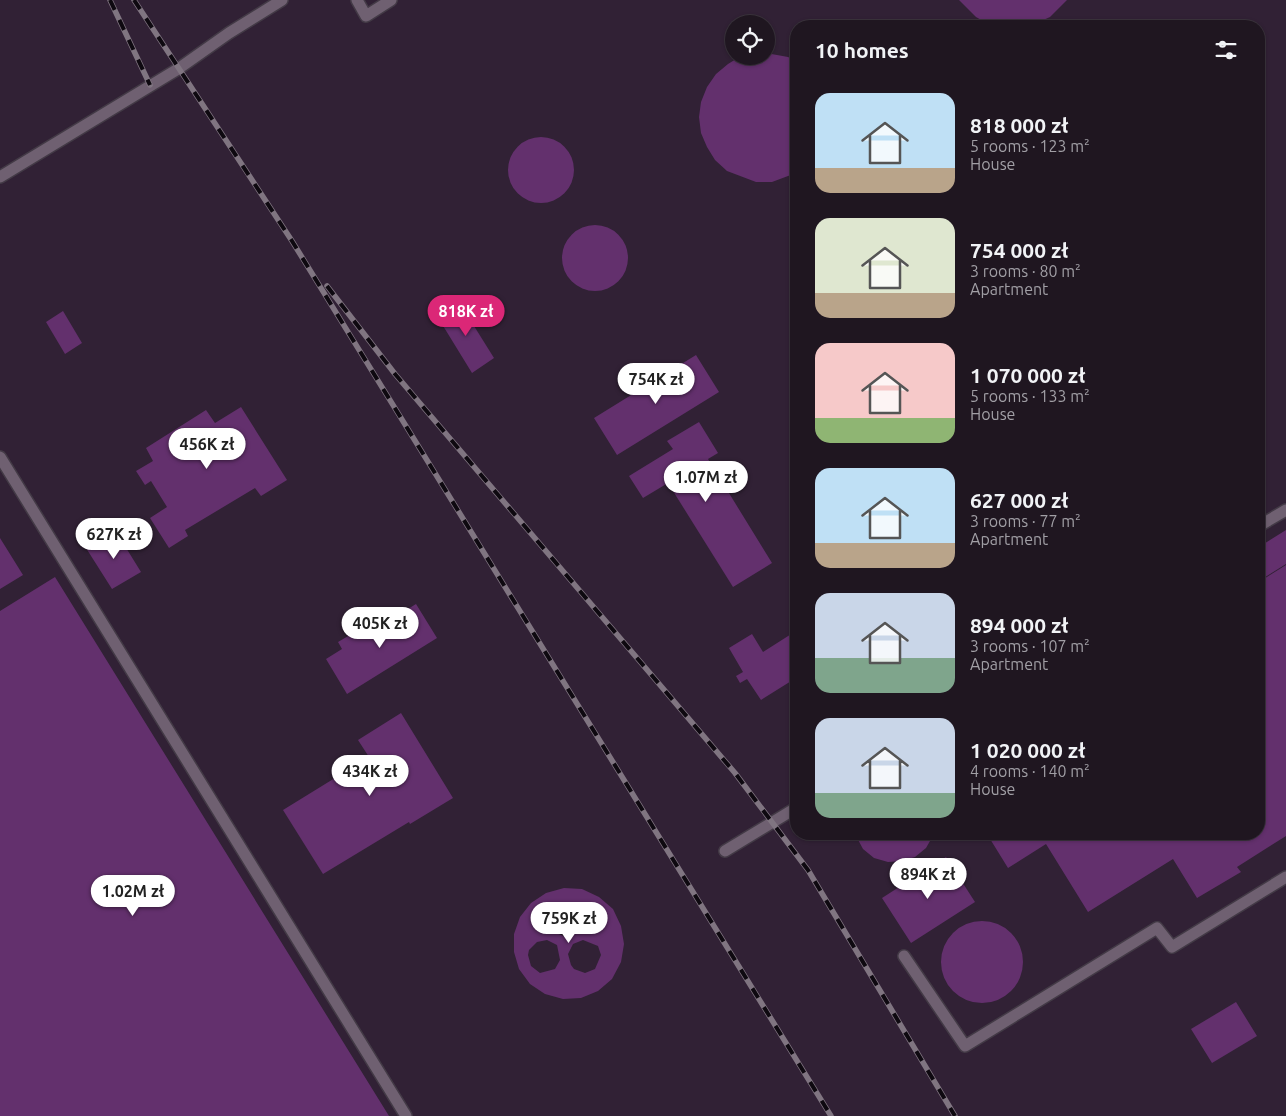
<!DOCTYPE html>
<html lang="en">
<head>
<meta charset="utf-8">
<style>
	:root { --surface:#1f1620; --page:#271f29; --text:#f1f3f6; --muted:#a19fa5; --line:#3c353e; --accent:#db2777 }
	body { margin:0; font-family:Ubuntu,sans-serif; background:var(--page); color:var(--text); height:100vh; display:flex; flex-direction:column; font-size:19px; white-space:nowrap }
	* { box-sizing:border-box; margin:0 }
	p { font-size:16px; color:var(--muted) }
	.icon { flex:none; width:28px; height:28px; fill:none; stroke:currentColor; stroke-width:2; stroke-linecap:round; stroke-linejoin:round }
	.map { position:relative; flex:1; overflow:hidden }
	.side { position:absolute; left:790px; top:20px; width:475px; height:820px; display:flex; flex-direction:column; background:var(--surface); border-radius:20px; box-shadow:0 1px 4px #0004,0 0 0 1px var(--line) }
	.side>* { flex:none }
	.buttons { position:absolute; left:725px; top:15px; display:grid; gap:10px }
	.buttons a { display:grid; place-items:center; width:50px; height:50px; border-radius:50%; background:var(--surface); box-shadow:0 1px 4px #0004,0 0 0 1px var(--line); font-size:25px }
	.price { position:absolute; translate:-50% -42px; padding:0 11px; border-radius:18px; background:#fff; color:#222; font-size:16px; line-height:32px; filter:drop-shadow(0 1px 2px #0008) }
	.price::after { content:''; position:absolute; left:50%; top:30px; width:15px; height:11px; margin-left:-8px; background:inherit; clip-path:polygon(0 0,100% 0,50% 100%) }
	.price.on { background:var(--accent); color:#fff }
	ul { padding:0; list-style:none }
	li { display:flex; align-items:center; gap:15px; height:125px; padding:0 25px }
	li span { display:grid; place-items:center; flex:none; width:140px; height:100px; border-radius:15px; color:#555 }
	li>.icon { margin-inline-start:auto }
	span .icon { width:60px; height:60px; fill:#fffc; stroke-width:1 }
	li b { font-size:21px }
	h2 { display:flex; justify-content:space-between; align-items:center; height:60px; padding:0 25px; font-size:21px }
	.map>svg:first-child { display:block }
</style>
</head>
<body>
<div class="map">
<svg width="1286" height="1116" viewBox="0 0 1286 1116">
	<rect width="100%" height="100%" fill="#291d2b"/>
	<path fill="#312135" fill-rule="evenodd" d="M0,0h1286v1116h-1286zM734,24h32v32h-32zM796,26h463v808h-463z"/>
	<path fill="#63306d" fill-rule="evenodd" d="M959,0h108l-17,17 -20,9 -40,-1 -14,-8z
		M766,53l22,4 8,4v112l-24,9h-16l-29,-11 -12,-11 -8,-13 -6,-14 -2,-16 2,-15 6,-15 9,-13 12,-10 13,-8h25z
		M508 170a33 33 0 1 1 66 0a33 33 0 1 1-66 0Z
		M562 258a33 33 0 1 1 66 0a33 33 0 1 1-66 0Z
		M459,302l35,56 -22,15 -35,-57z
		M63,311l19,32 -17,11 -19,-32z
		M696,355l23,37 -102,63 -23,-37z
		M241,407l46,73 -26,16 -6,-8 -70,42 3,6 -19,12 -19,-30 17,-11 -16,-26 -6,4 -9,-14 17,-10 -7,-13 60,-38 9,13z
		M699,422l19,31 -10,6 64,104 -39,24 -65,-104 -25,15 -14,-22 44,-27 -6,-8z
		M115,530l26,42 -29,17 -26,-41z
		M1286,530v34l-27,17v-34z
		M0,538l23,37 -23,14z
		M1286,565v271l-49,31 4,5 -44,26 -24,-39 -85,53 -42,-68 -38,24 -21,-34h272v-252z
		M55,577l334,539h-389v-505z
		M416,604l21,34 -90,56 -21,-35 16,-10 -4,-7 17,-10 4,7z
		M796,631v47l-35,22 -14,-21 -7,4 -4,-7 7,-4 -14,-24 23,-14 11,18z
		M401,713l52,85 -43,26 -1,-2 -86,52 -40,-64 86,-53 -11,-17z
		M855,834h79l-8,14 -11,9 -13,4 -14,1 -14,-4 -11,-9z
		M946,857l29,45 -64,41 -29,-45z
		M564,888l18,1 17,8 14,12 8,17 3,18 -3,18 -9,17 -14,12 -17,7 -18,1 -18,-5 -15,-10 -11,-15 -5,-17v-18l6,-17 11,-14 15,-10zM563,903l11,2 9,13 -3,11 -14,8 -10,-4 -7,-9 1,-11 3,-5zM547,940l10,5 3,15 -5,9 -15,4 -9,-7 -3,-11 1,-5 8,-8zM583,940l15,6 3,9 -6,14 -10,4 -11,-4 -3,-4 -3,-11 5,-10z
		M941 962a41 41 0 1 1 82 0a41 41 0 1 1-82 0Z
		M1236,1002l21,34 -45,27 -21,-34z"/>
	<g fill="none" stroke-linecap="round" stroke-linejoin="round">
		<defs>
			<path id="service" d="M357,0l9,16 25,-16
				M0,177l178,-108 51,-36 53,-33
				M0,457l406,659
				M1259,526l27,-16
				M725,851l71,-43
				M904,956l61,90 192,-118 15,19 114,-70"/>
		</defs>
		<use href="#service" stroke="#433a46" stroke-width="14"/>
		<use href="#service" stroke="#6f6071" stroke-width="11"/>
		<defs>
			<path id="rail" d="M110,0l40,85
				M134,0l158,241 539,875
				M327,286l68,88 340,399 73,97 147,246"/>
		</defs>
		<use href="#rail" stroke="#807581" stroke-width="5.5"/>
		<use href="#rail" stroke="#0e0910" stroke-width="4" stroke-dasharray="11" stroke-linecap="butt"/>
	</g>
</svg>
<div class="buttons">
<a><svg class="icon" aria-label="locate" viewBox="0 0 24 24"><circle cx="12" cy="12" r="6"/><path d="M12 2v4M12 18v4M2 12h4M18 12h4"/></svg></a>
</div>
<b class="price on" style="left:466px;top:337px">818K zł</b>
<b class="price" style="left:656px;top:405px">754K zł</b>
<b class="price" style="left:207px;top:470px">456K zł</b>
<b class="price" style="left:706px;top:503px">1.07M zł</b>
<b class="price" style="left:114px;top:560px">627K zł</b>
<b class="price" style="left:380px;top:649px">405K zł</b>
<b class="price" style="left:370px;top:797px">434K zł</b>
<b class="price" style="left:928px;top:900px">894K zł</b>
<b class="price" style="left:133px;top:917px">1.02M zł</b>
<b class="price" style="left:569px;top:944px">759K zł</b>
<section class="side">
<h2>10 homes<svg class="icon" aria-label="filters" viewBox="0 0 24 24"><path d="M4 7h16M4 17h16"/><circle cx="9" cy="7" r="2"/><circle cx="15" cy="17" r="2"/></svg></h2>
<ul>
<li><span style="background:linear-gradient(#bfe0f5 75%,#b9a48a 0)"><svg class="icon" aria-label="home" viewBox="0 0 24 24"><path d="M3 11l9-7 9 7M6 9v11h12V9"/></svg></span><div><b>818 000 zł</b><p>5 rooms · 123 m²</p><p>House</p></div></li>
<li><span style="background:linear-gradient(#dfe7d0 75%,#b9a48a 0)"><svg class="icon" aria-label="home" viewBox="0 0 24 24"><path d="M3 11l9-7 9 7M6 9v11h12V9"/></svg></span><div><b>754 000 zł</b><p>3 rooms · 80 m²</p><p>Apartment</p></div></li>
<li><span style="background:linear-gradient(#f6c9c9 75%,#8fb573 0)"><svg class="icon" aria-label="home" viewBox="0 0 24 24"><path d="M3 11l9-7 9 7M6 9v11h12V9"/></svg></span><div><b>1 070 000 zł</b><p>5 rooms · 133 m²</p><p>House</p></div></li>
<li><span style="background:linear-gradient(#bfe0f5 75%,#b9a48a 0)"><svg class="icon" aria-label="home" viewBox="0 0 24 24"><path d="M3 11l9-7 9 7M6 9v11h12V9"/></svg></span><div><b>627 000 zł</b><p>3 rooms · 77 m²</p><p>Apartment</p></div></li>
<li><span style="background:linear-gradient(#c9d6e8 65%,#7fa58c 0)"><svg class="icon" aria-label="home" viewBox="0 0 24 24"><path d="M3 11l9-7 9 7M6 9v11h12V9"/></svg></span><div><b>894 000 zł</b><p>3 rooms · 107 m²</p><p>Apartment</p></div></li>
<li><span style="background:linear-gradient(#c9d6e8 75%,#7fa58c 0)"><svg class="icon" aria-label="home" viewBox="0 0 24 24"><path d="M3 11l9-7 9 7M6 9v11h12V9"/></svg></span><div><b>1 020 000 zł</b><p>4 rooms · 140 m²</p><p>House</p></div></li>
</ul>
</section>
</div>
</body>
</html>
